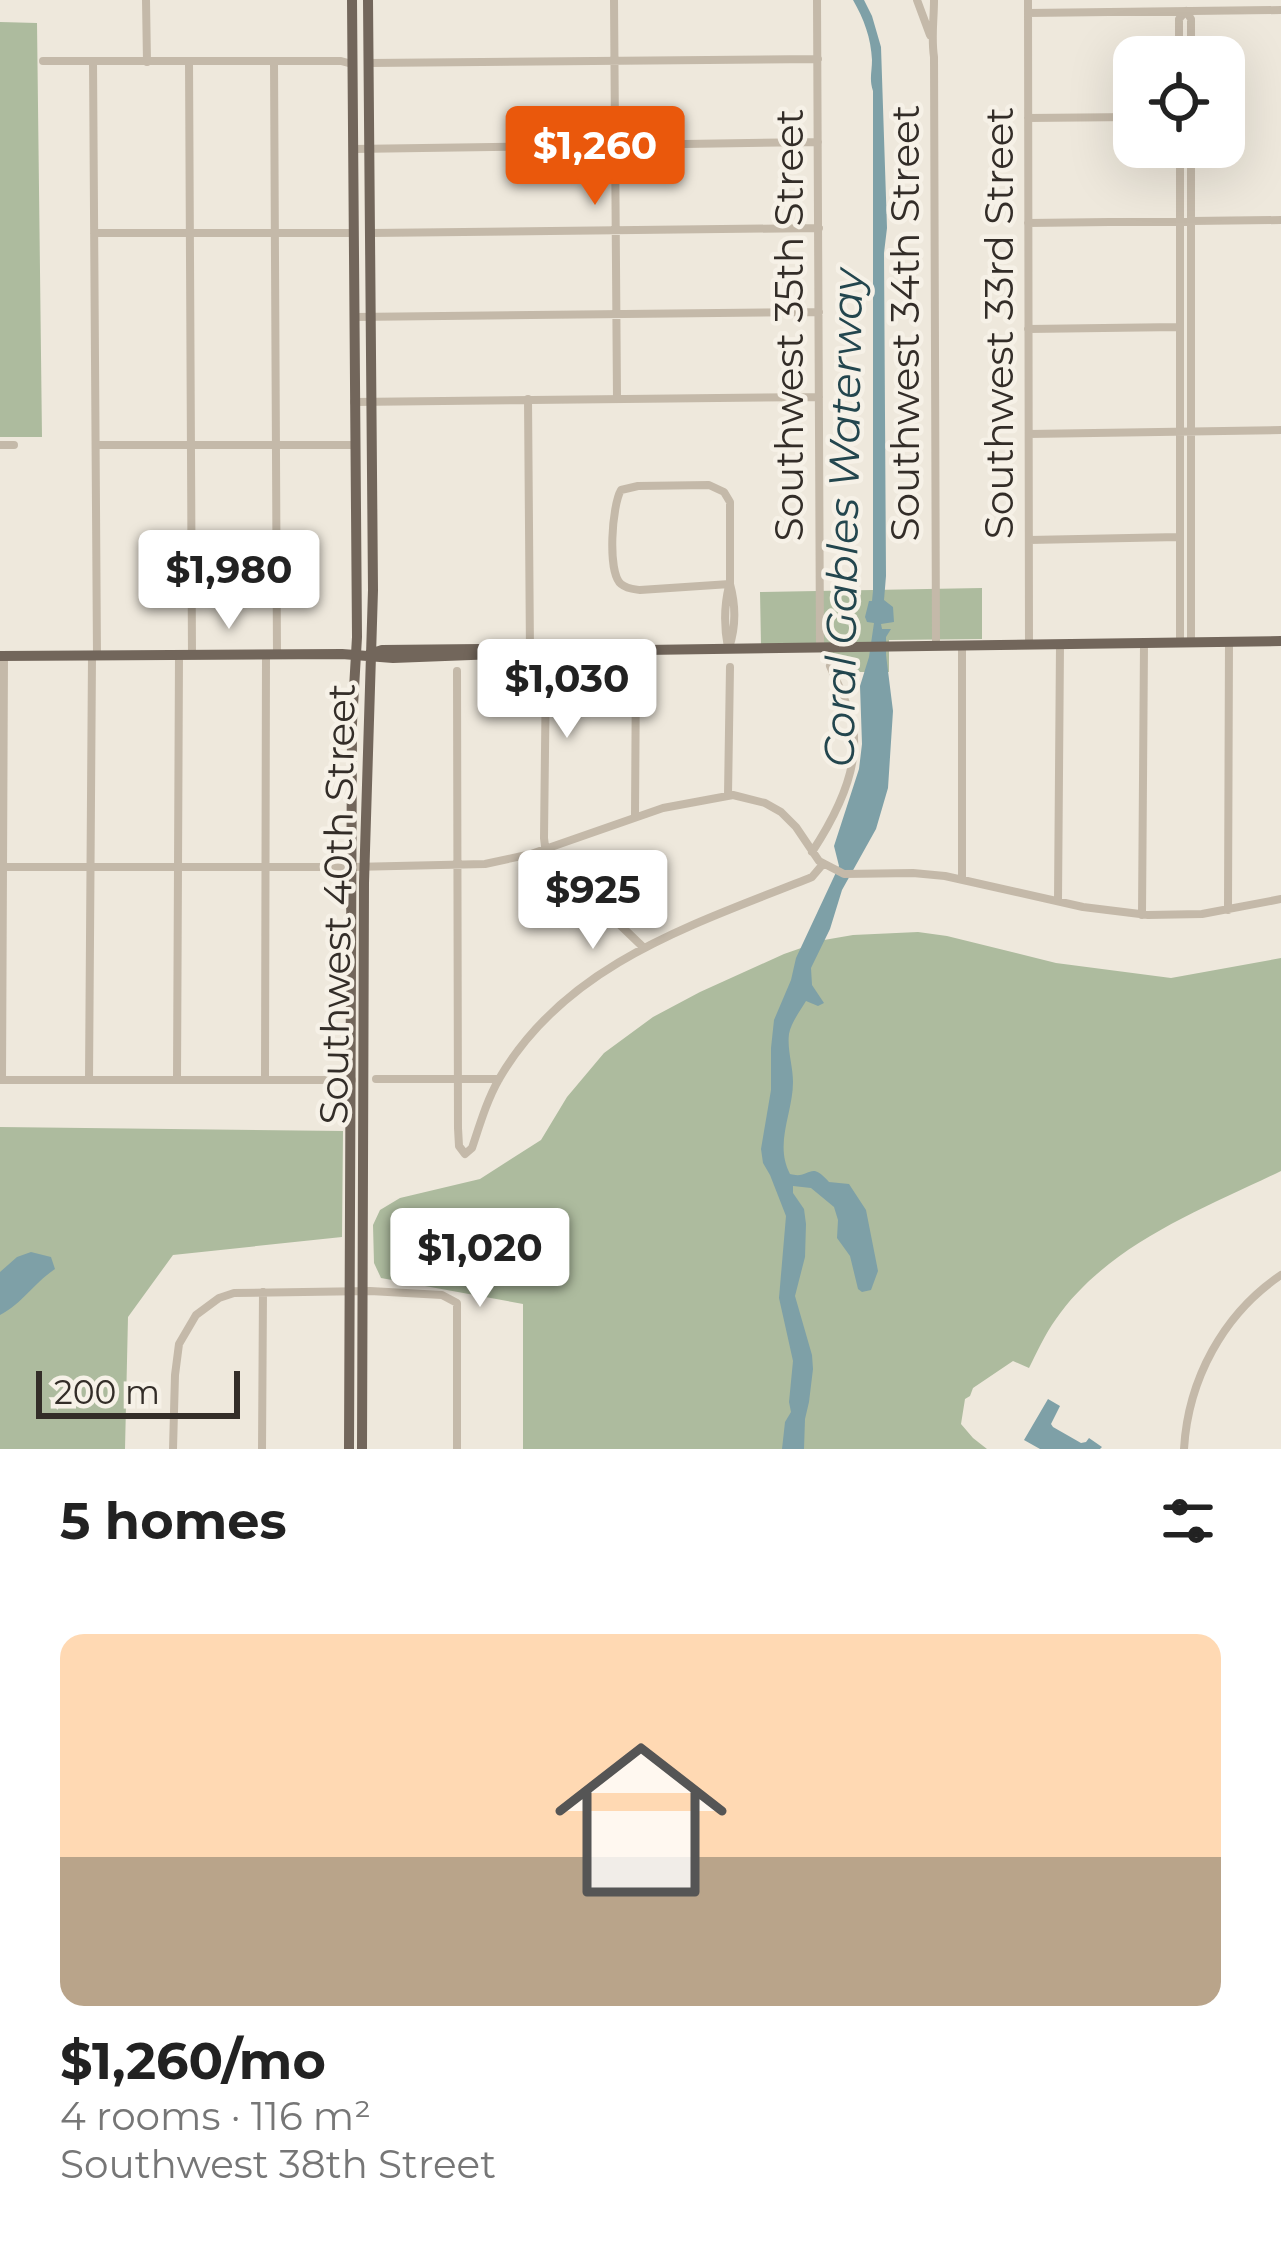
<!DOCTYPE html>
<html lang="en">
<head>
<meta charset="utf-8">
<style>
	:root { --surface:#fff; --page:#f6f6f6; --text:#222; --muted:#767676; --line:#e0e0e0; --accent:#ea580c }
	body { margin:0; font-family:Montserrat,sans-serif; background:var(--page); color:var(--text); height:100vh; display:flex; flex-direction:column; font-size:45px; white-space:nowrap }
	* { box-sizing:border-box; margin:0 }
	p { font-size:39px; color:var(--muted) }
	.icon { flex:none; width:66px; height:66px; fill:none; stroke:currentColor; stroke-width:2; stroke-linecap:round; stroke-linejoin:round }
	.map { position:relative; height:1449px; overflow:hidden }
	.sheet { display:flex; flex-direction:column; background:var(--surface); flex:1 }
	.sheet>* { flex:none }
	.controls { position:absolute; left:1113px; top:36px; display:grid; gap:24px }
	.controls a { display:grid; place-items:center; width:132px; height:132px; border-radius:24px; background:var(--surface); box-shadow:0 12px 48px #0002; font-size:60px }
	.scale { position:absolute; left:36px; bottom:30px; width:204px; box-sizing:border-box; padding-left:12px; border:6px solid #332d28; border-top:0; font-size:33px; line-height:42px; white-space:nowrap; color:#332d28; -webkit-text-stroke:9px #f6f1e7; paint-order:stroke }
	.price { position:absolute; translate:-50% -102px; padding:0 27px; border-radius:12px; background:#fff; color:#222; font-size:39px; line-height:78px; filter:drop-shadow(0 3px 6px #0008) }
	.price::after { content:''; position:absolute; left:50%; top:72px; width:36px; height:27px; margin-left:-18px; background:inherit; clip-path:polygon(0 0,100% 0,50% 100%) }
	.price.active { background:var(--accent); color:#fff }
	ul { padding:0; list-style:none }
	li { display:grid; align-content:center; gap:24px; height:636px; padding:0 60px }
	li+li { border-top:3px solid var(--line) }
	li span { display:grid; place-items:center; height:372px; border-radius:24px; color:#555 }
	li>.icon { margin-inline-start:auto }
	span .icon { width:216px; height:216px; fill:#fffc; stroke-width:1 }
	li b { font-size:51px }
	h2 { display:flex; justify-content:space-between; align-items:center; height:144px; padding:0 60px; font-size:51px }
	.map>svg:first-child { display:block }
</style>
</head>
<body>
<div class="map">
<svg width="1281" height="1449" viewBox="0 0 1281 1449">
	<rect width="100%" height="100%" fill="#eee8dc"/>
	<path fill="#adbb9e" d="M0,22l37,1 5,414h-42z
		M982,588v51l-93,1v32h-59l-1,-29 -68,2 -1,-53z
		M918,932l29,4 109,27 115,15 110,-20v213c-78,38 -173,73 -225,148 -11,15 -19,33 -27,49l-16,-7 -40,27 -3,8 -5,3 -4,25 12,14 14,11h-464v-145l-142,-26 -7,-15 -1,-38 7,-15 20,-12 80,-19 61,-39 26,-43 37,-44 49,-36 47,-25 84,-38 40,-14 29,-5z
		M0,1127l343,4 -1,106 -169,18 -45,62 -3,132h-125z"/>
	<path fill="#7ea0a7" d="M853,0h11l8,16 9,31 6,181 -3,25 2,323 -2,24 9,7 1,15 -13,2 1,5h9l-5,8v18l7,56 -5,77 -12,41 -34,61 -12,39 -19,39 1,17 12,18 -6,3 -12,-5c-6,10 -15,22 -17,33 -2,16 4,32 4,48 0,31 -19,62 -3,92 21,6 19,-15 39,8l20,2 17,26 12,61 -7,19 -9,2 -4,-3 -8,-33 -13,-18 1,-18 -4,-13 -23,-19 -18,-2v7l11,16 2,15 -1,33 -10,39 17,59 1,14 -4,33 -4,17 -1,30h-22l3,-27 6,-10 -2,-10 4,-41 -14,-63 7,-82 -16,-41 -7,-12 -2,-14 10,-59v-42l3,-28 17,-40 5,-22 43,-92 -5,-20 25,-77 3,-25 -2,-58 9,-29 5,-34 -7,-1 -2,-5 4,-16h3l1,-10v-500c-4,-12 -1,-19 -1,-31 -1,-22 -8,-41 -19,-60z
		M31,1252l20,5 4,12c-21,14 -32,34 -55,46v-43l17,-15z
		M1048,1399l12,7 -9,18 2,3 28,16 5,-1 3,-4 13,9 -2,2h-60l-16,-9z"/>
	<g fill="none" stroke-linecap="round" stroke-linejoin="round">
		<path stroke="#c4b9a9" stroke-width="8" d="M146,0l1,62
			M614,0l3,398
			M817,0l3,647
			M917,0l13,35
			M934,0c0,20 -3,37 0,57l2,589
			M1028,0l1,645
			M1186,11l5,8v38
			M1028,13l253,-3
			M1179,57v-38l6,-7
			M43,61h298l11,3
			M189,61l3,593
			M274,61l3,593
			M93,62l4,594
			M369,63l449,-4
			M1028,118l106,-1
			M1180,147v496
			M1191,147v496
			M353,149l465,-7
			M1028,223l253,-3
			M94,233h260
			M371,233l448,-5
			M354,317l465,-5
			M1028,329l151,-2
			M528,399l2,254
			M354,402l465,-5
			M1029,434l252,-4
			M0,445h14
			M96,445h259
			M709,485l15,7 6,10v82l-90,6c-7,-1 -13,-1 -19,-6 -14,-12 -9,-79 0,-94l17,-4z
			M1029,540l150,-3
			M728,648c-4,-21 -4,-42 1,-62
			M729,648c7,-21 7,-42 1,-64
			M546,665l-2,173 2,16 98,94
			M457,671l1,457 1,18 6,8
			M728,795l2,-128
			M635,816l1,-153
			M812,852c23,-35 48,-82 41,-124 -4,-22 -14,-42 -23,-62
			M0,867h352l133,-3 46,-10 132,-46 70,-13 32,8 16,9 15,15 23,34 25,13 69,-1 32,3 138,31 65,8 54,-1 79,-15
			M962,879v-233
			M1058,901l2,-256
			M1228,910l1,-268
			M1142,915l2,-271
			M376,1079h123
			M1,1080h351
			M2,1080l2,-424
			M89,1080l3,-424
			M177,1080l2,-424
			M265,1080l1,-425
			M465,1154l7,-6c8,-24 15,-48 27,-69 67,-116 196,-155 313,-202l11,-13
			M173,1449l2,-74 4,-31 17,-29 23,-17 15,-5 136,-2 72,4 15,8v146
			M262,1449l1,-157
			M1184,1449c4,-69 39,-135 97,-174"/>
		<path stroke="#72665b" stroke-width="10" d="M370,654l12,-4 99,-1
			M0,656l342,-2 51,4 184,-7 704,-10
			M349,1449l3,-726 5,-86 -5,-637
			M362,1449l2,-566 9,-293 -5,-590"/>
	</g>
	<g text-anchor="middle" stroke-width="9" stroke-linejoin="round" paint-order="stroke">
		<g font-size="39" fill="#332d28" stroke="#f6f1e7">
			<text transform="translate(905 323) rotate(-90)" y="14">Southwest 34th Street</text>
			<text transform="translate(999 323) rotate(-90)" y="14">Southwest 33rd Street</text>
			<text transform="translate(789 325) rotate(-90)" y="14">Southwest 35th Street</text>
			<text transform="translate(337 904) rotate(-89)" y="14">Southwest 40th Street</text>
		</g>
		<g font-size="42" font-style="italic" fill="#23464e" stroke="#f6f1e7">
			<text transform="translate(843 518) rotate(-89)" y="15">Coral Gables Waterway</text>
		</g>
	</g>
</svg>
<div class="controls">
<a><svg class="icon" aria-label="locate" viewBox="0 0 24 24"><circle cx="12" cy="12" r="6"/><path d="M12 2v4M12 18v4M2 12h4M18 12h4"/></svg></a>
</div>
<div class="scale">200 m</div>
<b class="price active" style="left:595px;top:208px">$1,260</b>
<b class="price" style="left:229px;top:632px">$1,980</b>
<b class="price" style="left:567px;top:741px">$1,030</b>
<b class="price" style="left:593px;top:952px">$925</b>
<b class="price" style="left:480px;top:1310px">$1,020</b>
</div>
<section class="sheet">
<h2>5 homes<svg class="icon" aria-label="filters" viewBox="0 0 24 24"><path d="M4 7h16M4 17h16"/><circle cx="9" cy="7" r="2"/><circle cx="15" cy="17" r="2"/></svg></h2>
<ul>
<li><span style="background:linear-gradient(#ffd9b3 60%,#b9a48a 0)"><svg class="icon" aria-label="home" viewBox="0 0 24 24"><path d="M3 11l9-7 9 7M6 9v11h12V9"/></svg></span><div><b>$1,260/mo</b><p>4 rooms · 116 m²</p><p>Southwest 38th Street</p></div></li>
</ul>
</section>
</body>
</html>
